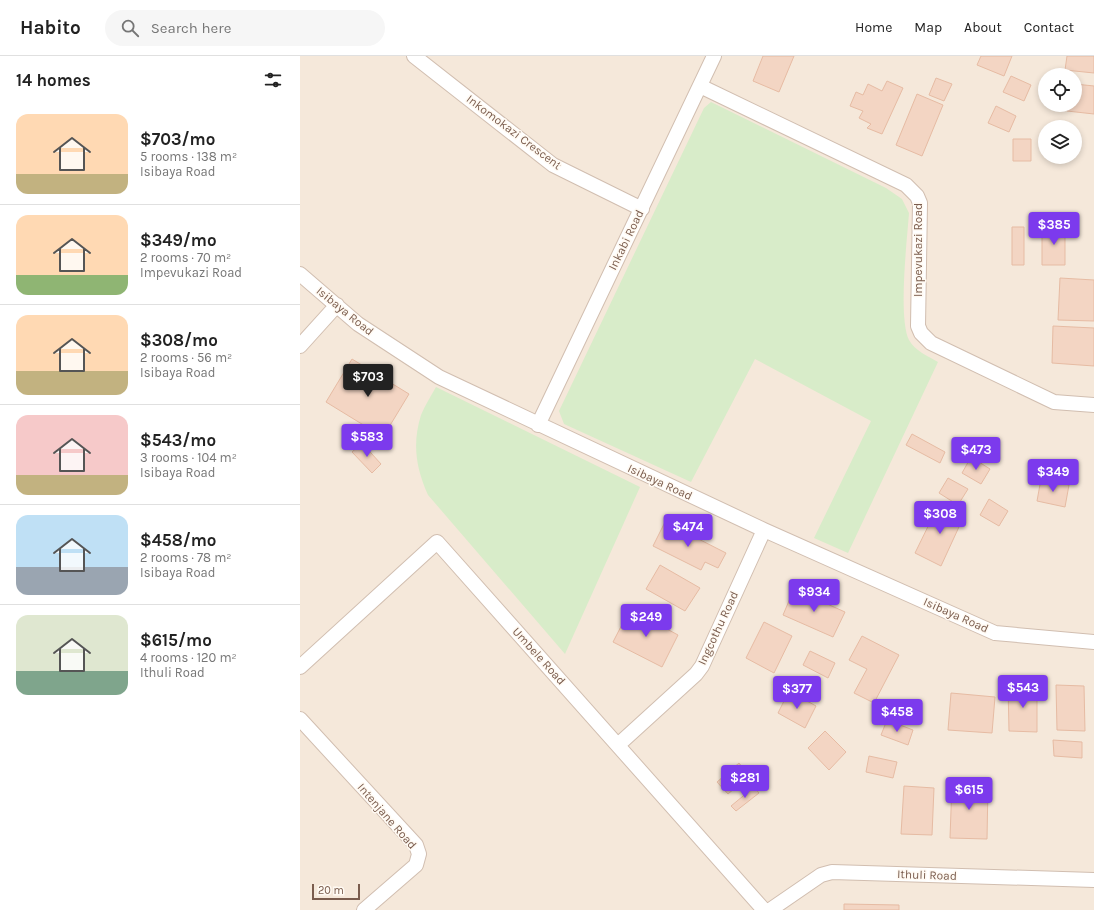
<!DOCTYPE html>
<html lang="en">
<head>
<meta charset="utf-8">
<style>
	:root { --surface:#fff; --page:#f6f6f6; --text:#222; --muted:#767676; --line:#e0e0e0; --accent:#7c3aed }
	body { margin:0; font-family:Karla,sans-serif; background:var(--page); color:var(--text); height:100vh; display:flex; flex-direction:column; font-size:15px; white-space:nowrap }
	* { box-sizing:border-box; margin:0 }
	p { font-size:13px; color:var(--muted) }
	.icon { flex:none; width:22px; height:22px; fill:none; stroke:currentColor; stroke-width:2; stroke-linecap:round; stroke-linejoin:round }
	.map { position:relative; flex:1; overflow:hidden }
	.side { display:flex; flex-direction:column; background:var(--surface); width:300px }
	.side>* { flex:none }
	.controls { position:absolute; left:738px; top:12px; display:grid; gap:8px }
	.controls a { display:grid; place-items:center; width:44px; height:44px; border-radius:50%; background:var(--surface); box-shadow:0 2px 6px #0003; font-size:20px }
	.scale { position:absolute; left:12px; bottom:10px; width:48px; box-sizing:border-box; padding-left:4px; border:2px solid #7a5c4d; border-top:0; font-size:11px; line-height:14px; white-space:nowrap; color:#7a5c4d; -webkit-text-stroke:3px #fffaf3; paint-order:stroke }
	.price { position:absolute; translate:-50% -34px; padding:0 9px; border-radius:4px; background:var(--accent); color:#fff; font-size:13px; line-height:26px; filter:drop-shadow(0 1px 2px #0008) }
	.price::after { content:''; position:absolute; left:50%; top:24px; width:12px; height:9px; margin-left:-6px; background:inherit; clip-path:polygon(0 0,100% 0,50% 100%) }
	.price.selected { background:#222; color:#fff }
	ul { padding:0; list-style:none }
	li { display:flex; align-items:center; gap:12px; height:100px; padding:0 16px }
	li+li { border-top:1px solid var(--line) }
	li span { display:grid; place-items:center; flex:none; width:112px; height:80px; border-radius:12px; color:#555 }
	li>.icon { margin-inline-start:auto }
	span .icon { width:48px; height:48px; fill:#fffc; stroke-width:1 }
	li b { font-size:17px }
	h2 { display:flex; justify-content:space-between; align-items:center; height:48px; padding:0 16px; font-size:17px }
	header { display:flex; align-items:center; gap:24px; box-sizing:border-box; height:56px; padding:0 20px; background:var(--surface); border-bottom:1px solid var(--line) }
	header strong { font-size:19px }
	nav { display:flex; gap:22px; margin-inline-start:auto; font-size:14px }
	.search { width:280px; height:36px; background:var(--page); display:flex; align-items:center; gap:10px; box-sizing:border-box; padding:0 14px; border-radius:22px; color:var(--muted); font-size:15px }
	main { display:flex; flex:1; min-height:0 }
	.map>svg:first-child { display:block }
</style>
</head>
<body>
<header>
<strong>Habito</strong>
<div class="search"><svg class="icon" aria-label="search" viewBox="0 0 24 24"><circle cx="10" cy="10" r="6"/><path d="M15 15l6 6"/></svg>Search here</div>
<nav><a>Home</a><a>Map</a><a>About</a><a>Contact</a></nav>
</header>
<main>
<section class="side">
<h2>14 homes<svg class="icon" aria-label="filters" viewBox="0 0 24 24"><path d="M4 7h16M4 17h16"/><circle cx="9" cy="7" r="2"/><circle cx="15" cy="17" r="2"/></svg></h2>
<ul>
<li><span style="background:linear-gradient(#ffd9b3 75%,#c2b280 0)"><svg class="icon" aria-label="home" viewBox="0 0 24 24"><path d="M3 11l9-7 9 7M6 9v11h12V9"/></svg></span><div><b>$703/mo</b><p>5 rooms · 138 m²</p><p>Isibaya Road</p></div></li>
<li><span style="background:linear-gradient(#ffd9b3 75%,#8fb573 0)"><svg class="icon" aria-label="home" viewBox="0 0 24 24"><path d="M3 11l9-7 9 7M6 9v11h12V9"/></svg></span><div><b>$349/mo</b><p>2 rooms · 70 m²</p><p>Impevukazi Road</p></div></li>
<li><span style="background:linear-gradient(#ffd9b3 70%,#c2b280 0)"><svg class="icon" aria-label="home" viewBox="0 0 24 24"><path d="M3 11l9-7 9 7M6 9v11h12V9"/></svg></span><div><b>$308/mo</b><p>2 rooms · 56 m²</p><p>Isibaya Road</p></div></li>
<li><span style="background:linear-gradient(#f6c9c9 75%,#c2b280 0)"><svg class="icon" aria-label="home" viewBox="0 0 24 24"><path d="M3 11l9-7 9 7M6 9v11h12V9"/></svg></span><div><b>$543/mo</b><p>3 rooms · 104 m²</p><p>Isibaya Road</p></div></li>
<li><span style="background:linear-gradient(#bfe0f5 65%,#9aa5b1 0)"><svg class="icon" aria-label="home" viewBox="0 0 24 24"><path d="M3 11l9-7 9 7M6 9v11h12V9"/></svg></span><div><b>$458/mo</b><p>2 rooms · 78 m²</p><p>Isibaya Road</p></div></li>
<li><span style="background:linear-gradient(#dfe7d0 70%,#7fa58c 0)"><svg class="icon" aria-label="home" viewBox="0 0 24 24"><path d="M3 11l9-7 9 7M6 9v11h12V9"/></svg></span><div><b>$615/mo</b><p>4 rooms · 120 m²</p><p>Ithuli Road</p></div></li>
</ul>
</section>
<div class="map">
<svg width="794" height="854" viewBox="0 0 794 854">
	<rect width="100%" height="100%" fill="#fdf6ec"/>
	<path fill="#f5e8da" fill-rule="evenodd" d="M0,0h794v854h-794zM745,19h30v30h-30zM745,71h30v30h-30z"/>
	<path fill="#d8ecc9" d="M411,46l175,86 16,11 7,14c-2,28 -11,105 0,127 5,10 20,17 29,22l-90,191 -34,-15 57,-117 -116,-62 -64,123 -127,-58 -5,-13 145,-303z
		M136,331l204,100 -75,167 -137,-159c-12,-27 -16,-51 -7,-80 4,-10 10,-19 15,-28z"/>
	<path fill="#f3d5c3" stroke="#e6bba3" d="M463,0h31l-15,36 -26,-11z
		M681,0h31l-8,20 -27,-11z
		M767,0h27v17l-29,-3z
		M711,20l20,9 -7,16 -21,-9z
		M636,22l16,6 -8,17 -15,-6z
		M587,25l16,7 -21,46 -15,-6 4,-4 -12,-6 4,-7 -13,-5 6,-14 7,3 5,-11 14,7z
		M775,28l19,2v28l-27,-3v-6h8z
		M617,38l26,11 -21,51 -26,-11z
		M696,50l20,10 -7,16 -21,-9z
		M713,83h18v22h-18z
		M712,171h12v38h-12z
		M742,172h23v37h-23z
		M760,222l34,2v41l-36,-1z
		M753,270l41,2v38l-42,-3z
		M52,303l57,35 -26,43 -57,-35z
		M612,378l33,18 -5,11 -34,-18z
		M62,387l19,21 -9,9 -20,-21z
		M671,401l19,12 -9,15 -19,-11z
		M648,422l20,11 -10,16 -19,-12z
		M741,423l28,6 -4,22 -28,-6z
		M689,443l19,12 -9,15 -19,-11z
		M639,448l25,12 -23,50 -26,-13z
		M365,466l61,31 -8,15 -13,-6 -4,8 -48,-24z
		M360,509l40,23 -15,23 -39,-22z
		M494,533l51,23 -12,25 -50,-22z
		M330,553l48,26 -16,32 -49,-25z
		M464,566l28,14 -18,37 -28,-15z
		M562,580l37,19 -25,48 -20,-10 13,-24 -18,-9z
		M510,595l25,12 -7,15 -25,-13z
		M708,629l29,2v45l-28,-1z
		M756,629l28,1 1,45 -28,-1z
		M489,635l27,15 -11,22 -27,-15z
		M651,637l44,4 -3,36 -44,-3z
		M587,664l26,10 -5,15 -27,-10z
		M525,675l21,21 -17,18 -21,-22z
		M753,684l29,2v16l-28,-2z
		M569,700l28,6 -4,16 -27,-6z
		M439,707l10,13 -21,18 -11,-12z
		M652,727l36,2 -1,54 -37,-1z
		M604,730l30,2 -2,47 -31,-1z
		M454,731l5,6 -23,18 -5,-5z
		M544,848l55,1v5h-55z"/>
	<g fill="none" stroke-linecap="round" stroke-linejoin="round">
		<defs>
			<path id="minor" d="M114,0l139,109 89,44
				M400,30l206,99 11,11 3,7 -2,123 3,7 10,10 123,59 40,3
				M0,218l58,50 81,53 325,153 231,103 99,9
				M0,290l37,-41
				M238,369l176,-369
				M0,611l137,-125 327,368
				M0,663l116,126 3,9 -3,11 -52,45
				M318,689l78,-71 6,-8 62,-136
				M470,854l51,-35 11,-3 262,8"/>
		</defs>
		<use href="#minor" stroke="#d1beb0" stroke-width="16"/>
		<use href="#minor" stroke="#fff" stroke-width="14"/>
	</g>
	<g text-anchor="middle" stroke-width="3" stroke-linejoin="round" paint-order="stroke">
		<g font-size="12" fill="#7a5c4d" stroke="#fffaf3">
			<text transform="translate(214 76) rotate(37)" y="4">Inkomokazi Crescent</text>
			<text transform="translate(326 184) rotate(-64)" y="4">Inkabi Road</text>
			<text transform="translate(618 194) rotate(-90)" y="4">Impevukazi Road</text>
			<text transform="translate(45 255) rotate(39)" y="4">Isibaya Road</text>
			<text transform="translate(360 426) rotate(25)" y="4">Isibaya Road</text>
			<text transform="translate(656 559) rotate(24)" y="4">Isibaya Road</text>
			<text transform="translate(418 572) rotate(-65)" y="4">Ingcothu Road</text>
			<text transform="translate(239 600) rotate(48)" y="4">Umbele Road</text>
			<text transform="translate(87 760) rotate(49)" y="4">Intenjane Road</text>
			<text transform="translate(627 819) rotate(2)" y="4">Ithuli Road</text>
		</g>
	</g>
</svg>
<div class="controls">
<a><svg class="icon" aria-label="locate" viewBox="0 0 24 24"><circle cx="12" cy="12" r="6"/><path d="M12 2v4M12 18v4M2 12h4M18 12h4"/></svg></a>
<a><svg class="icon" aria-label="layers" viewBox="0 0 24 24"><path d="M12 4l9 5-9 5-9-5zM3 14l9 5 9-5"/></svg></a>
</div>
<div class="scale">20 m</div>
<b class="price" style="left:754px;top:190px">$385</b>
<b class="price selected" style="left:68px;top:342px">$703</b>
<b class="price" style="left:67px;top:402px">$583</b>
<b class="price" style="left:676px;top:415px">$473</b>
<b class="price" style="left:753px;top:437px">$349</b>
<b class="price" style="left:640px;top:479px">$308</b>
<b class="price" style="left:388px;top:492px">$474</b>
<b class="price" style="left:514px;top:557px">$934</b>
<b class="price" style="left:346px;top:582px">$249</b>
<b class="price" style="left:723px;top:653px">$543</b>
<b class="price" style="left:497px;top:654px">$377</b>
<b class="price" style="left:597px;top:677px">$458</b>
<b class="price" style="left:445px;top:743px">$281</b>
<b class="price" style="left:669px;top:755px">$615</b>
</div>
</main>
</body>
</html>
